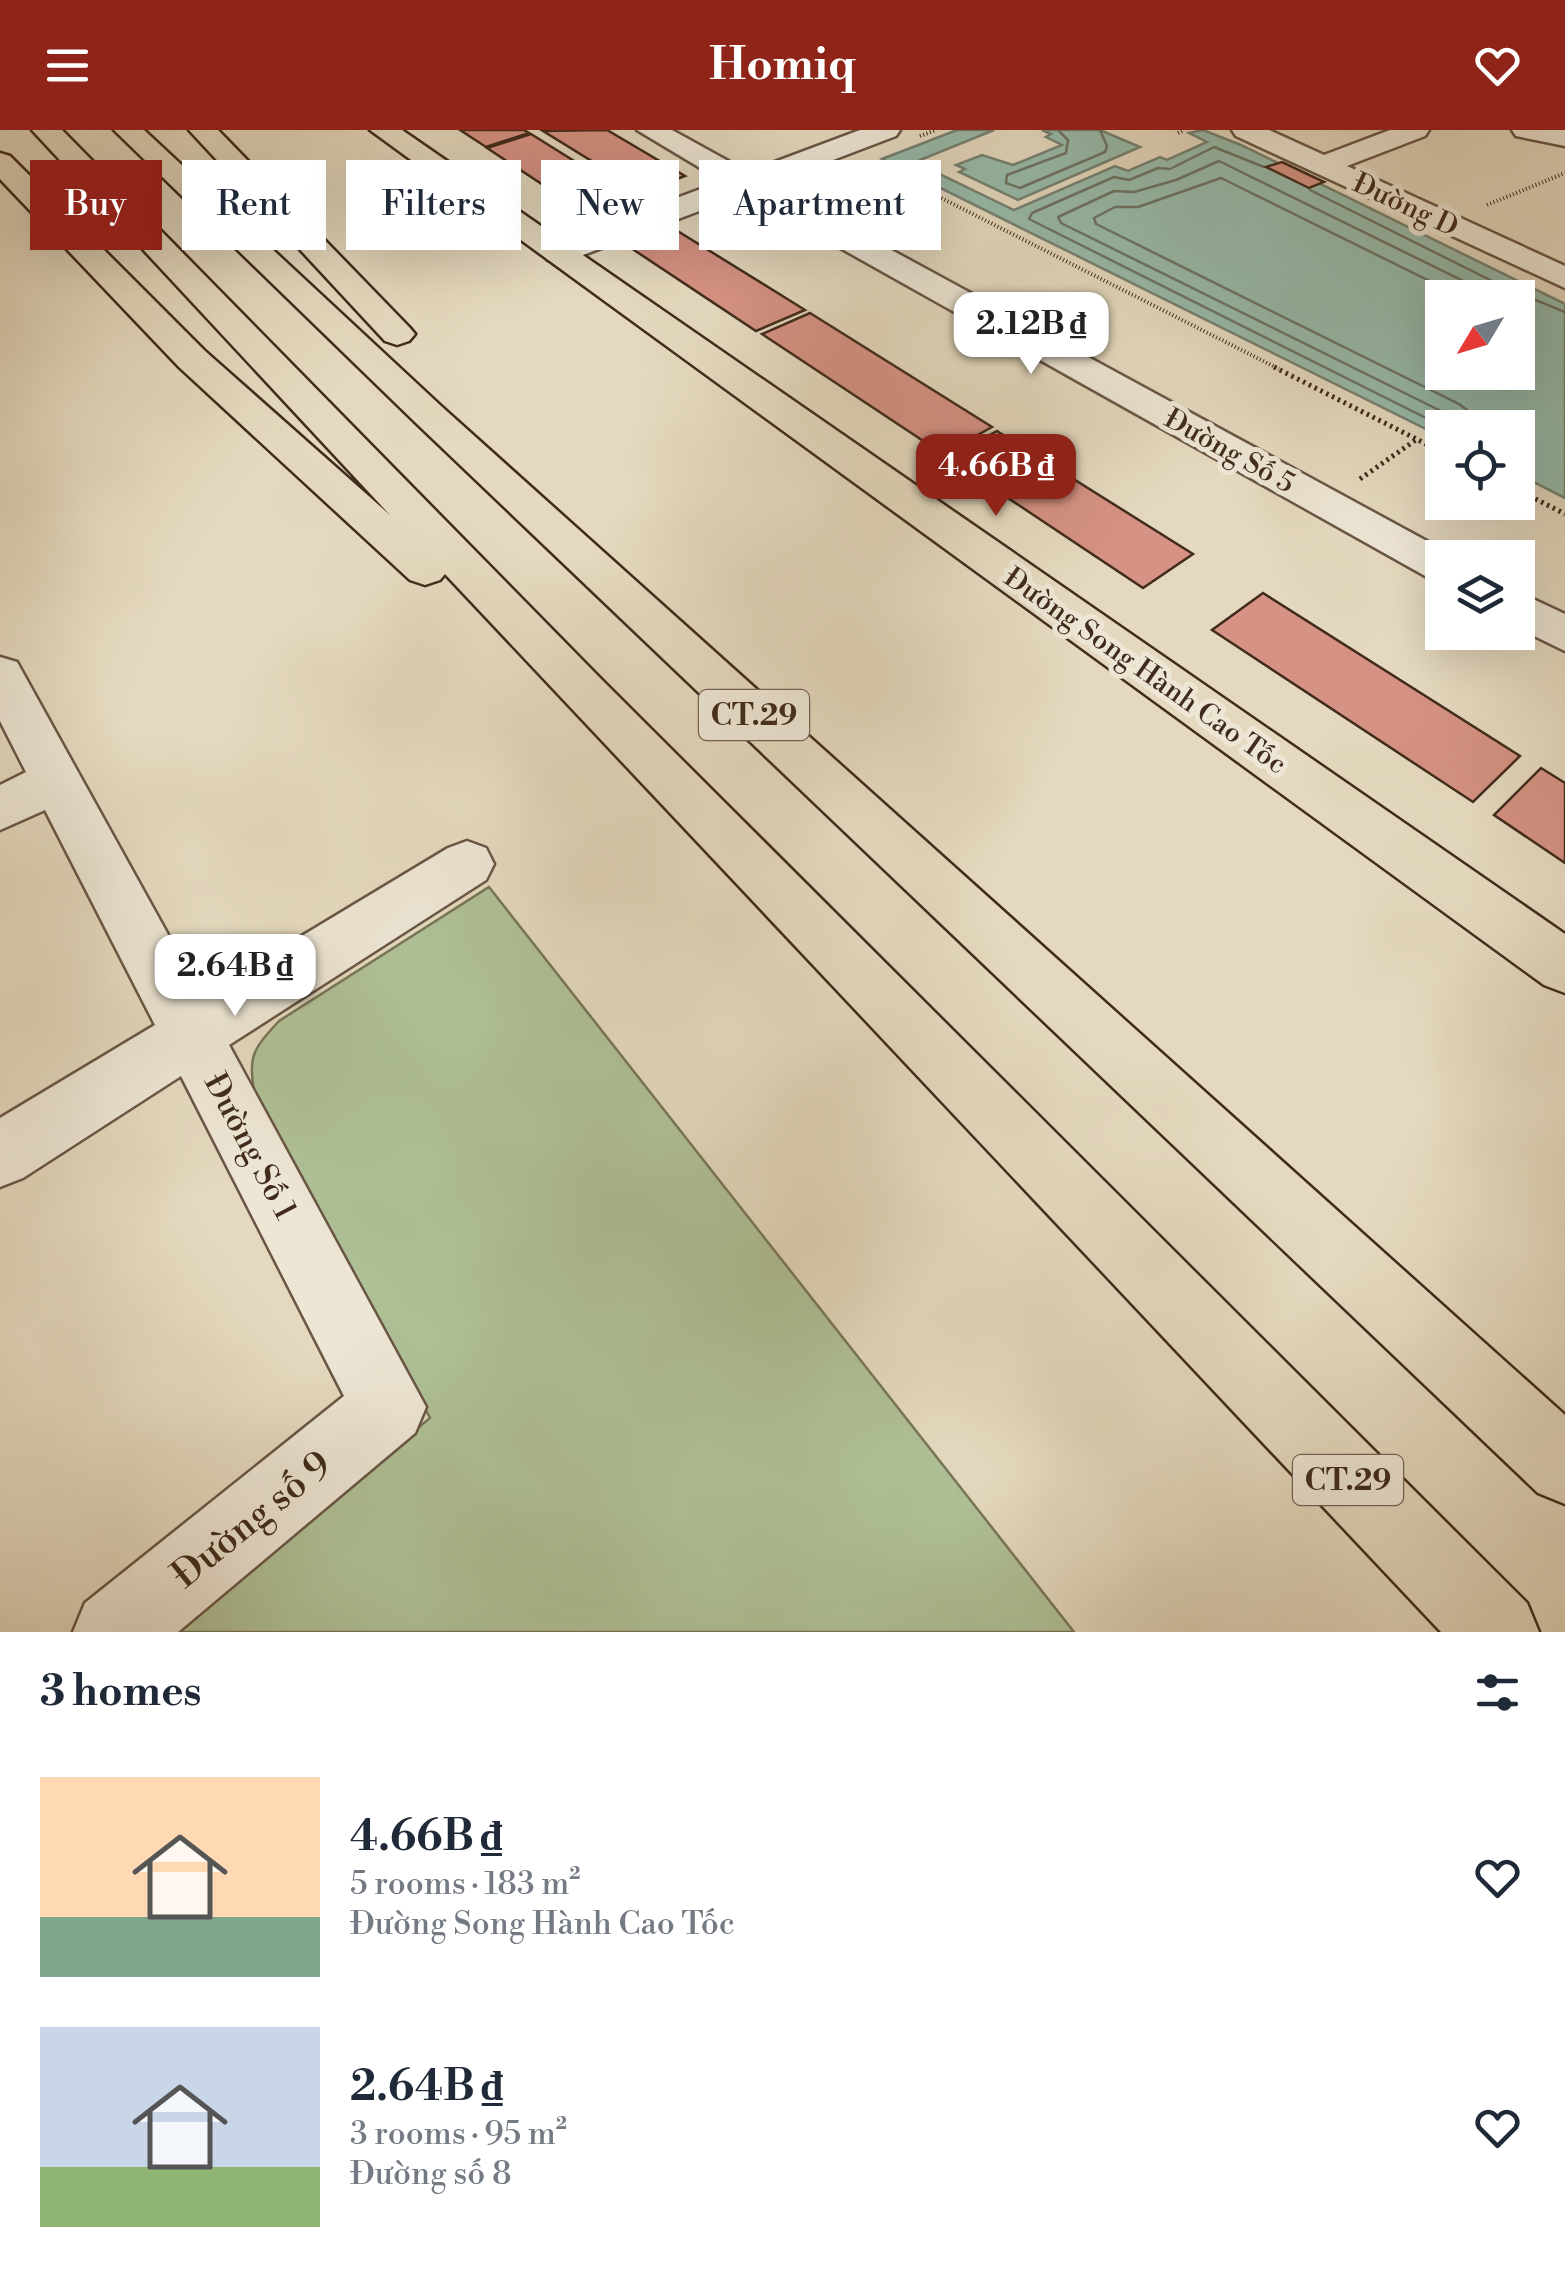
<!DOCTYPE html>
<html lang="en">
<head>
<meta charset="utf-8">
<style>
	:root { --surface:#fff; --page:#f2f2f3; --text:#1f2937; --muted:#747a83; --accent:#8f2418 }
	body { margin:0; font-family:"Libre Bodoni",serif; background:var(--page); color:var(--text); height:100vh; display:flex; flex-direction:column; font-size:38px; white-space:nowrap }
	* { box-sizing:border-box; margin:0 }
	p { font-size:32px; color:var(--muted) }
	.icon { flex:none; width:55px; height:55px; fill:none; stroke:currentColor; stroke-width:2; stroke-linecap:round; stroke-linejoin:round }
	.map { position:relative; height:1502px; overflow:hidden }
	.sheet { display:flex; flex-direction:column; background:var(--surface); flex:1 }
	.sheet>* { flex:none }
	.banner { position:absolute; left:30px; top:30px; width:1000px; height:90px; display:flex; gap:20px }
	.needle { width:65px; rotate:232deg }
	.controls { position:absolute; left:1425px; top:150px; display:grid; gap:20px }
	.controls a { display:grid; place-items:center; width:110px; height:110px; border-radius:0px; background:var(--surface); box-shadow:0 10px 40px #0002; font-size:50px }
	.price { position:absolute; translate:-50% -85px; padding:0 22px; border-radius:20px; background:#fff; color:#222; font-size:32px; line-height:65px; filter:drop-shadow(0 2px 5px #0008) }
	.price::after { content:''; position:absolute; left:50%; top:60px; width:30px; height:22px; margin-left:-15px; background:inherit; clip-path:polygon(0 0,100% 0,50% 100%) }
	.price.active { background:var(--accent); color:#fff }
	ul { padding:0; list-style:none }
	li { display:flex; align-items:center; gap:30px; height:250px; padding:0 40px }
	li span { display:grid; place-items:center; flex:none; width:280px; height:200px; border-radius:0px; color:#555 }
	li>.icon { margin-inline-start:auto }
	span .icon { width:120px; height:120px; fill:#fffc; stroke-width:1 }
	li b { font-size:42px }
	h2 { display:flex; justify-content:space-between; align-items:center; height:120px; padding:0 40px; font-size:42px }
	.chip { padding:0 35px; border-radius:0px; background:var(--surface); box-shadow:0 10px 40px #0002; font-size:35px; line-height:90px }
	.chip.active { background:var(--accent); color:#fff }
	header { display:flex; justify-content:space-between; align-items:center; height:130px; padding:0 40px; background:var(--accent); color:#fff; font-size:45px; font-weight:800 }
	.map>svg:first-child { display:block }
</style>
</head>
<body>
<header><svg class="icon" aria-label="menu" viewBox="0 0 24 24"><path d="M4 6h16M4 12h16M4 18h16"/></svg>Homiq<svg class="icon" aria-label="heart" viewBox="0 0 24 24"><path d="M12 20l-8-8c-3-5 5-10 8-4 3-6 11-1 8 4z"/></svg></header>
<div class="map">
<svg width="1565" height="1502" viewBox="0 0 1565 1502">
	<rect width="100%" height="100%" fill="#e4d9bf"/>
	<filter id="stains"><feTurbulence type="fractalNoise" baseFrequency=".002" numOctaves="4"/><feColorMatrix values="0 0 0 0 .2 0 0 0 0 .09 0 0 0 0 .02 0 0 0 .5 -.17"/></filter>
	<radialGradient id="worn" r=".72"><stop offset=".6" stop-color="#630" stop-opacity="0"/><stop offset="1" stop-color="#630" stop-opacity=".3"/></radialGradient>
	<path fill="#afc096" stroke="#787659" stroke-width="2.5" d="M489,757l585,745h-900l256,-214 -175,-323c-8,-38 -2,-46 24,-74z"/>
	<path fill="#97bbab" stroke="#748172" stroke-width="2.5" fill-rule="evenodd" d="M957,0h37l-79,32 99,48 101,-44 13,5 32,-14 7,3 40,-18 -18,-9 14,-3 38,15 324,159v194l-47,-24v-46h-76v9l-560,-278zM1442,168h76v74h-76z
		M1042,0h58l40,17 -122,53 -59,-28 6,-3 -9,-4 26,-10 31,10 49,-20 -16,-8 5,-3z"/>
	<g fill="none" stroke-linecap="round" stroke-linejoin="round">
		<path stroke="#6c7364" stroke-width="2.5" d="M1058,0l10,10 -2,13 -59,22 -1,8 14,5 85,-36 2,-6 -7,-16
			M1264,37l-50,-20 -44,22 -12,-1 -29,12 -15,-3 -82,36 -3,6 417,209
			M1310,60l194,97 61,25
			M1464,168l-243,-120 -83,29h-23l-21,11 2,6 363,180 13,10 6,14
			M1462,298l-11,-12 -390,-193 -3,-6 56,-26 20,1 42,-12 43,-19 279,137"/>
	</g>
	<path fill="#d69284" stroke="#402b1c" stroke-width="2.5" d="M460,0h64l5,3 -43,14z
		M607,0l78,46 -43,16 -99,-61z
		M531,4l99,62 -46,16 -97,-64z
		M1282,32l42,20 -15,6 -43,-21z
		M676,100l129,80 -49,21 -122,-81 2,-5z
		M810,183l182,114 -49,27 -181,-120z
		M997,301l196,123 -50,34 -195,-130z
		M1263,463l257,163 -47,46 -261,-172z
		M1541,638l24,15v80l-71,-48z"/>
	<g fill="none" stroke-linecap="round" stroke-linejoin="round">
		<defs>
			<path id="minor" d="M637,0h35l76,42 112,-42h40l-4,6 -126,48 688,374h-16v23l-15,-4 -683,-383 -174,66h-22l-5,-7 5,-7 174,-65z
				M1232,0h37l55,25 66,-25h39l-4,6 -78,30 218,100v22l-329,-152z
				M1512,0h53v16l-49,-10z
				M1518,462l47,22v37l-47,-23z
				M0,527l17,5 185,334 246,-148 19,-7 19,7 8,16 -8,16 -257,165 197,362 -11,26 -237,199h-105l12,-29 259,-207 -163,-320 -158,102 -23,9v-69l155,-93 -110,-215 -45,20v-45l26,-13 -26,-51z"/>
			<path id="major" d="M370,0h32l1163,804v59l-21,-8z"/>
			<path id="highway" d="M32,0h30l538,548 927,925 12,29h-98l-996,-1058 -5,6 -15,5 -15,-5 -231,-213 -179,-188v-26l10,3 195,195 185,164z
				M114,0h30l297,276 1124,1009v89l-27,-11 -1123,-1071z
				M189,0h29l191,197 6,7 -6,7 -12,4 -12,-4z"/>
		</defs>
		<use href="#minor" stroke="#695645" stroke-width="5"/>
		<use href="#major" stroke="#402b1c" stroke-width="5"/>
		<use href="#highway" stroke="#402b1c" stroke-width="5"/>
		<path stroke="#402b1c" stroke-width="4" stroke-dasharray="1 2.5" stroke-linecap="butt" d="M1178,3l6,-3
			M920,6l16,-6
			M882,38l397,201
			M1487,75l78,-32"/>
		<path stroke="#402b1c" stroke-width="5" stroke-dasharray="2.5 4" stroke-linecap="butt" d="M1274,237l168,85
			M1360,349l57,-40
			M1518,360l47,24"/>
		<use href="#minor" fill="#ede6d5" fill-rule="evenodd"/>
		<use href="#major" fill="#e4d9bf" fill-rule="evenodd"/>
		<use href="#highway" fill="#e4d9bf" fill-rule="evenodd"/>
	</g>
	<g text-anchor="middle" stroke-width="10" stroke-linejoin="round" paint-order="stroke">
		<g font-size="28" fill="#402b1c" stroke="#ede6d5">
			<text transform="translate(1406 74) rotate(25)" y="10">Đường D</text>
			<text transform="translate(1230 320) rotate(29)" y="10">Đường Số 5</text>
			<text transform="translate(1146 540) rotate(35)" y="10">Đường Song Hành Cao Tốc</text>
		</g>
		<g fill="#ede6d5" stroke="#746354" stroke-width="2.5">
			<rect x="699" y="560" width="110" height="50" rx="8"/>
			<rect x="1293" y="1325" width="110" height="50" rx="8"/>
		</g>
		<g font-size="30" font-weight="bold" fill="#402b1c">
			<text x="754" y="595">CT.29</text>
			<text x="1348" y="1360">CT.29</text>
		</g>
		<g font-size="32" fill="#402b1c" stroke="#ede6d5">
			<text transform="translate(251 1016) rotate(62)" y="11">Đường Số 1</text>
		</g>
		<g font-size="38" fill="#402b1c" stroke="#ede6d5">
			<text transform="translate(251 1389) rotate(-39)" y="13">Đường số 9</text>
		</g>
	</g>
	<rect width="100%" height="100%" filter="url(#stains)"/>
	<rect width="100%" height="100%" fill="url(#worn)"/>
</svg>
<div class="controls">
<a><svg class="needle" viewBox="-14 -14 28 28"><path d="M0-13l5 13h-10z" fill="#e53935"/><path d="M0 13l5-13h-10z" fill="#747a83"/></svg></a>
<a><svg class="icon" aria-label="locate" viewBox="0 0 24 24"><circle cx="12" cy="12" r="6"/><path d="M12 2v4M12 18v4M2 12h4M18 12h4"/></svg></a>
<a><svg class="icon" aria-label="layers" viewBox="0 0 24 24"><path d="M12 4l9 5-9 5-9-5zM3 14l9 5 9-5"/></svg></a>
</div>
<b class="price" style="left:1031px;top:247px">2.12B ₫</b>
<b class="price active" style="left:996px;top:389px">4.66B ₫</b>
<b class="price" style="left:235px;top:889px">2.64B ₫</b>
<div class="banner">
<a class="chip active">Buy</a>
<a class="chip">Rent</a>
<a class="chip">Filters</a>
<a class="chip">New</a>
<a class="chip">Apartment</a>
</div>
</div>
<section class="sheet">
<h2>3 homes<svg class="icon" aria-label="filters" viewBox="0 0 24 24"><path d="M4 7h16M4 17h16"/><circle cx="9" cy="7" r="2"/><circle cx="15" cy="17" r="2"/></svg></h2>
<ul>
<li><span style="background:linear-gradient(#ffd9b3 70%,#7fa58c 0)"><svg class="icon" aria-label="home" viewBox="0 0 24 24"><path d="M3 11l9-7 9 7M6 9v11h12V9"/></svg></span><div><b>4.66B ₫</b><p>5 rooms · 183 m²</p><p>Đường Song Hành Cao Tốc</p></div><svg class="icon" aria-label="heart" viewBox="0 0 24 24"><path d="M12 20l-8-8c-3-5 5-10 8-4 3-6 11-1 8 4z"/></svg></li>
<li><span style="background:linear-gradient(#c9d6e8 70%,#8fb573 0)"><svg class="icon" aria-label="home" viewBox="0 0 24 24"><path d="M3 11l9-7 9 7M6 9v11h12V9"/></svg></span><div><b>2.64B ₫</b><p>3 rooms · 95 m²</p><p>Đường số 8</p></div><svg class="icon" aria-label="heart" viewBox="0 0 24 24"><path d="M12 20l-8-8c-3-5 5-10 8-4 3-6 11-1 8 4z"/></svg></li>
</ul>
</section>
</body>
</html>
